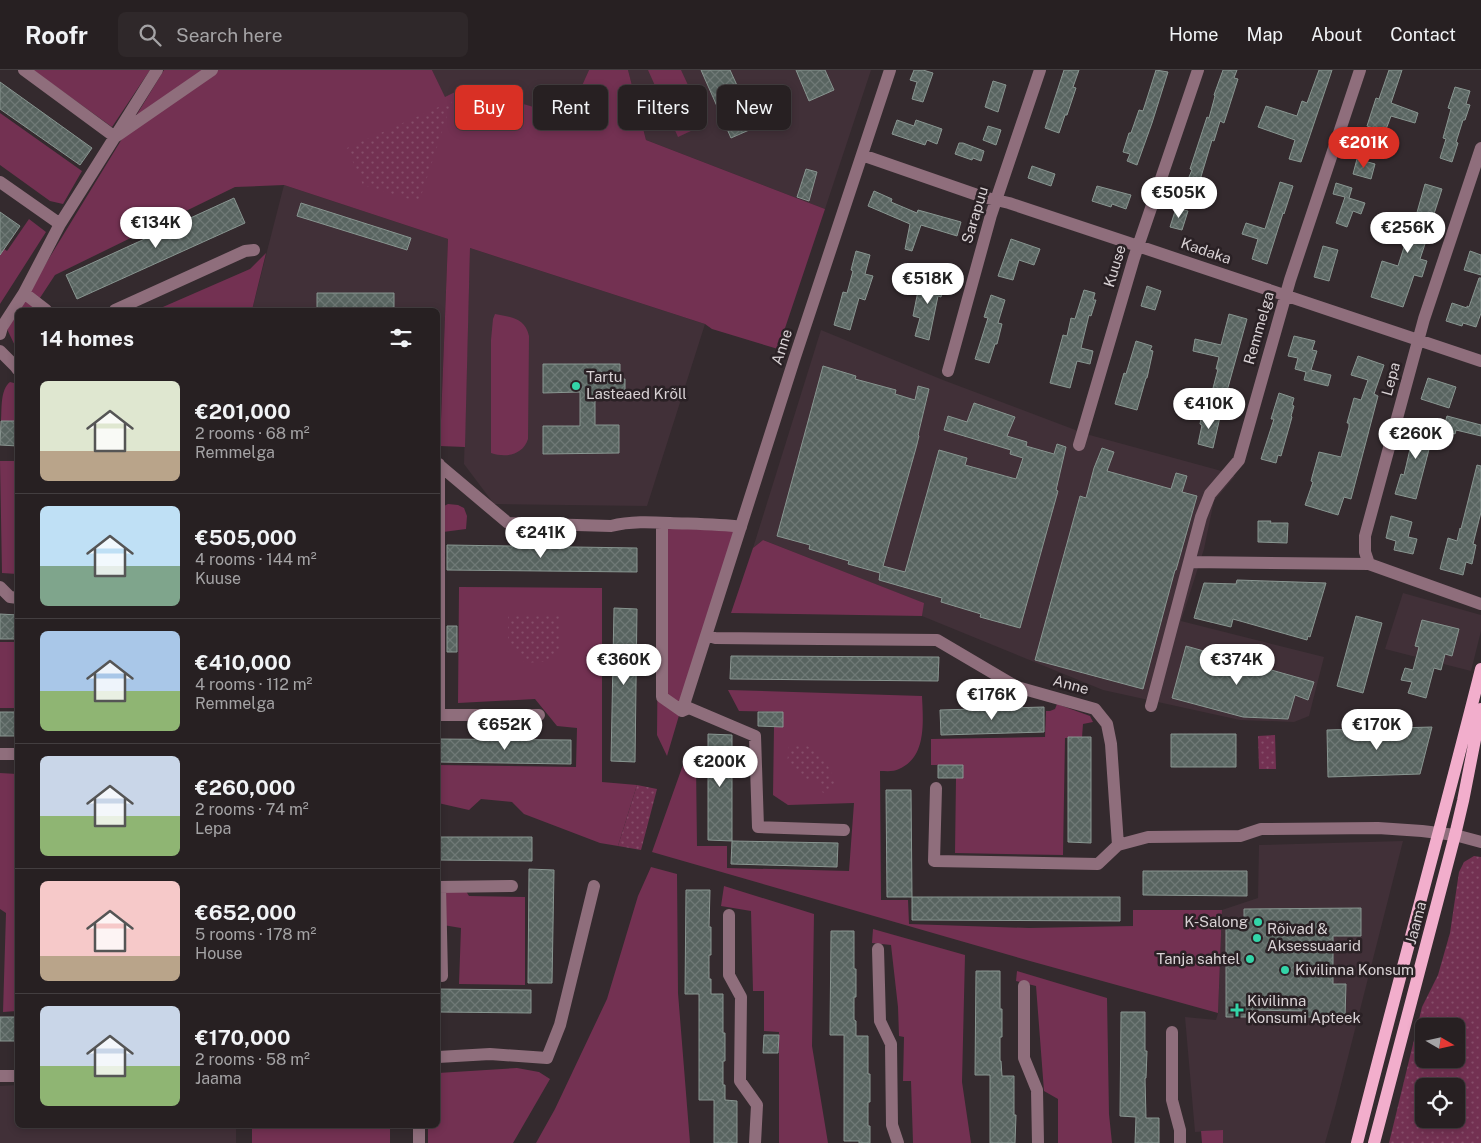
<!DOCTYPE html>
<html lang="en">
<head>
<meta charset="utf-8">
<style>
	:root { --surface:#272022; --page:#2f282a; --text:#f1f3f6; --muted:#a4a3a5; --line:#433e40; --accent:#d93025 }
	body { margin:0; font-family:"Public Sans",sans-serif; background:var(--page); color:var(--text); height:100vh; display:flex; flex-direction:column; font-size:19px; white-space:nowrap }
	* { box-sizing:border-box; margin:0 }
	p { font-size:16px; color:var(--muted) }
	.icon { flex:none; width:28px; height:28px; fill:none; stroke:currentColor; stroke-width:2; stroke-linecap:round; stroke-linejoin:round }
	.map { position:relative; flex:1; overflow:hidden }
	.panel { position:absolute; left:15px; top:238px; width:425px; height:820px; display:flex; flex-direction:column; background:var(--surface); border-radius:8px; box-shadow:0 2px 8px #0003,0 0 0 1px var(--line) }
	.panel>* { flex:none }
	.top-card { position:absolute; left:455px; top:15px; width:475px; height:45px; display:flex; gap:10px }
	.needle { width:32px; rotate:99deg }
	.buttons { position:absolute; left:1415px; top:948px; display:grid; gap:10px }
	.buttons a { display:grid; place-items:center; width:50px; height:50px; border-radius:8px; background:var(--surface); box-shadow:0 2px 8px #0003,0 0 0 1px var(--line); font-size:25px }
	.price { position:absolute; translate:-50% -42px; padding:0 11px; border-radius:18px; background:#fff; color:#222; font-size:16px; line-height:32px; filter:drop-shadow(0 1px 2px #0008) }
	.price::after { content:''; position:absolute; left:50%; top:30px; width:15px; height:11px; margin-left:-8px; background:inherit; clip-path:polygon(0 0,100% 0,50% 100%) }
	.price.active { background:var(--accent); color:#fff }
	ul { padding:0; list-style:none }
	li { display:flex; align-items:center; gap:15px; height:125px; padding:0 25px }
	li+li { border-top:1px solid var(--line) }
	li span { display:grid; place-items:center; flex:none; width:140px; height:100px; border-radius:8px; color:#555 }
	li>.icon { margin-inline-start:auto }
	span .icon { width:60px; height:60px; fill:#fffc; stroke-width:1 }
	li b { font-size:21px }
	h2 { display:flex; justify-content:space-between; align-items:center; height:60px; padding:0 25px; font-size:21px }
	.chip { padding:0 18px; border-radius:8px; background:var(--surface); box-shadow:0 2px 8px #0003,0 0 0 1px var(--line); font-size:18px; line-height:45px }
	.chip.active { background:var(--accent); color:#fff }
	header { display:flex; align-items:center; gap:30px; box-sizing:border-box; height:70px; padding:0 25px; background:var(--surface); border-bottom:1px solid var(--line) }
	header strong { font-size:24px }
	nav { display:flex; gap:28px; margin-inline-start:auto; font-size:18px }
	.search { width:350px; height:45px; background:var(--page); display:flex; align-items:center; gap:12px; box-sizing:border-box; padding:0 18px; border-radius:8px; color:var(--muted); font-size:19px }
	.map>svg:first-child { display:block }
</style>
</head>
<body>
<header>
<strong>Roofr</strong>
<div class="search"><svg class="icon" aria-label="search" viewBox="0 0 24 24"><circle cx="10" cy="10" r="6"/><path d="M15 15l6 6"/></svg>Search here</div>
<nav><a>Home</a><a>Map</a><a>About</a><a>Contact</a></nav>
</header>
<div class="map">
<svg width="1481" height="1073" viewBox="0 0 1481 1073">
	<defs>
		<pattern id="park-dots" width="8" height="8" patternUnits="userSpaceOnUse" patternTransform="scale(1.25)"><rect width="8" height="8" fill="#733152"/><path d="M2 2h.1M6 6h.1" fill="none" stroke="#864e6a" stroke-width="1.8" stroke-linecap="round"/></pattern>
		<pattern id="building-cross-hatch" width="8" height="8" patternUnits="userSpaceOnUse" patternTransform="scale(1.25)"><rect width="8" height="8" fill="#586460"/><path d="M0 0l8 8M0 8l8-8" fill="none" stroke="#6f7976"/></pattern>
	</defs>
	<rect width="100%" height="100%" fill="#342a2e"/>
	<path fill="#413038" d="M432,0h157l-20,47 -104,-29 -20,10z
		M628,0h243l-46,139 -179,-69z
		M284,115l164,54 -8,207h-2v-136h-186z
		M470,178l235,76 -58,182 -153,-2 -30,-40z
		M821,260l122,50 143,54 132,36 17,6 -21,25 -10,48 -23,72 143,36 -15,59 -15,6 -54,-2 -137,-30 -181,-74 1,-13 -160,-63 -10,8z
		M1403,523l78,22v16l-10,40 -86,-22z
		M1403,771l-67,263 -11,39h-102v-13l-28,2 -10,-115 31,3 2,-7 4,-103 36,-12 1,-53z
		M17,1015l1,40h218v18h-236v-57z"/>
	<path fill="#733152" d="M33,0h117l-38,57z
		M164,0h268l13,27 20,-10 103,30 21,-47h39l18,70 179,69 -47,140 -66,-20 -7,-5 -235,-76 -5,199 -25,-1 8,-207 -164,-54 -49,2 -180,88 -23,35h-14l-1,40 -10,-21 3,-10 27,-41z
		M648,0h33l25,54 -28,13z
		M0,43l82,58 -19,33 -13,-3 -50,-36z
		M29,149l17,13 -46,72v-58l7,5z
		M266,183l-14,57h-96l94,-41z
		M495,244c16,3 30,4 34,22l-1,103c-5,16 -22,19 -37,14v-113l2,-21z
		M10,312l8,2 -1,37h-16c1,-12 -1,-31 9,-39z
		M0,391h17v113l-15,-1z
		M448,434l10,1 6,3 3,8 -1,13 -23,3 1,-26z
		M659,453h77l-69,233 -10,-21z
		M763,470l161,63 -2,13 -191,-3 22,-65z
		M459,517l143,1v194l35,3 -19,61 -18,-3 -76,-29 -12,-12 -31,-3 -12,11 -31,-7v-38l138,2 1,-39 -20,-2 -22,-27 -77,4z
		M0,572h17v66h-17z
		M728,620l194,6c1,25 5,61 -23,73 -5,3 -13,2 -19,2l1,129h27l1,24 120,4 104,-2v-16h89l-4,103 -188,-52 -378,-109 32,-90 12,2 1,82h30v22l122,3 5,-68 -66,2 -15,-10 1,-68h9v-15l-44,-1z
		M1057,634l33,12 3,6 -10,2 -1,13 -17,1 -2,117 -108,-2 1,-75h7v-13h-32v-26l114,-2 1,-26h4l5,-2z
		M0,703l17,1v237l-14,1 3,-99 -6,-4z
		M651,797l26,7 1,119 12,150h-154l19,-34 52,-110 31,-103z
		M442,812l19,1 8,13 56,1v88l-66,-1 2,-56 -18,-3z
		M724,816l90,28 -2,132 16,97h-49v-111l-15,-1v-40h-11l-2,-80 -30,-5z
		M873,859l92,26 -3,127 9,61h-58l-2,-62h-8l1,-44 -5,-1 -1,-29 -7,-62 -19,-2z
		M1017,901l90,27 2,116 3,29h-54v-44l-14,-8 -8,-105 -20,-5z
		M517,998l22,4 11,7 -37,64h-85v-18h10v-52z
		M252,1055h138v18h-138z
		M1223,1060v13h-21l-1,-12z"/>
	<path fill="url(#park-dots)" fill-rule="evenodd" d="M452,31l-33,101 -56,-17 -16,-37z
		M508,546h52v31l-7,14 -28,2 -17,-21z
		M1275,665l1,34h-17l-1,-33z
		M805,674c19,15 25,19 30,42l-12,7 -7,-14 -7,2 -22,-17 2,-19z
		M637,715l20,4 -16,61 -23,-4z
		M1474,786l7,1v286h-92l33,-136 16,-32 12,-42 9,-61 5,-10zM1424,956h32v33h-32zM1424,1016h32v33h-32z"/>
	<path fill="url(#building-cross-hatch)" stroke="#889590" d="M701,0h29l26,57 -25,11z
		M796,0h29l9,20 -25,11z
		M914,0h9l10,3 -10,29 -11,-3 5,-17 -7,-2z
		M1064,0h15l-6,17 3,1 -9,27h-2l-6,18 -14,-5z
		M1156,0l12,2 -16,51 -15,42 -10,-4 3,-7 -7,-2 6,-19h2l8,-23 4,1z
		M1223,0h14l-3,8 4,1 -14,44 -4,-2 -6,20 -2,-1 -12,40 -11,-3 3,-7 -2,-1 17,-52 2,1 6,-22 -1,-1z
		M1319,0h13l-31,92 -12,-3 6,-19 -37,-13 8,-21 31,10 5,-15 5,2z
		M1389,0h13l-11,33 27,10 -3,10 -24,-7 -6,16 -18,-6 9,-28 3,1z
		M993,11l13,4 -8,27 -13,-5z
		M0,12l92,66 -12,17 -80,-56z
		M1455,17l15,4 -4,13 4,1 -5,15h-2l-7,22 2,1 -6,19 -12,-4 6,-19 -3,-1 8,-29 -3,-1z
		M897,50l17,6 2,-6 26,9 -5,15 -10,-4 -2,5 -33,-11z
		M988,56l13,4 -5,15 -13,-5z
		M959,73h4l21,8 -3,10 -8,-3 -1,2 -17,-6z
		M1357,89l18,5 -4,15 -18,-5z
		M1032,96l23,8 -4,12 -23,-8z
		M806,99l11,3 -8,29 -12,-4z
		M1280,112l13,4 -9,28 -1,-1 -16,51 -15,-5 6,-20 -16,-5 4,-11 19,6z
		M1336,113l16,5 -3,10 16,5 -4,11 -8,-3 -6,16 -11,-4 9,-26 -12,-3z
		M1425,114l17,5 -9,28 -5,-2 -7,21 6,2 -7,21 7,2 -5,16 -8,-2 -11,32 -32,-10 11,-36 16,5 9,-28 -5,-2 7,-22 7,2z
		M1097,116l34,9 -5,14 -14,-5 -1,3 -19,-6z
		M874,121l18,8 -1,3 26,11 1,-3 43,12 -4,14 -36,-11 -9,26 -7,-2 5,-25 -42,-18z
		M234,128l11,25 -168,76 -11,-24z
		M301,133l110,35 -4,12 -110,-34z
		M1176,138l12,3 -6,19 -12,-3z
		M0,142l20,14 -20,29z
		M1011,169l29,10 -6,16 -15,-5 -6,20 -15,-4z
		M1323,176l15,4 -9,31 -15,-4z
		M856,181l14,4 -5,19 8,2 -8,24 -6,-2 -9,32 -16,-5 9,-33 4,1 6,-22 -2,-1z
		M1470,181l11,4v20l-17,-5z
		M932,204l14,3 -5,20 -3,-1 -9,44 -14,-4 5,-18 -7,-2 6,-30 10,2z
		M1479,208h2v35l-5,14 -13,-4 -1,3 -16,-5 6,-18 15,5v-2l2,1z
		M1147,216l14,5 -6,19 -14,-4z
		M1084,220l11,3 -2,7h3l-5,16 -2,-1 -8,33 12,3 -3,13 -13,-3 -7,27 -20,-5 13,-48 4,1 4,-18 4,1z
		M317,223h77v17h-77z
		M991,225l14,5 -7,23 4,1 -5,20h-2l-6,19 -14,-4 13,-41 -4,-1z
		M1229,244l18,5 -20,72 -14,-3 5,-19h-2l3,-12 -26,-6 2,-12 26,6z
		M1294,266l21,5 -3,9 5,1 -6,19 20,5 -3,11 -24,-6 2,-8 -11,-3 3,-11 -10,-2z
		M1136,271l16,5 -2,4 3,1 -6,27h-1l-9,32 -22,-6 9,-31 2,1z
		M1358,286l26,9 -10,29 4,2 -27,103 -7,-2 -6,18 -33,-10 8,-23 -2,-1 8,-29 22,5 8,-30v-4h-2l7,-25 7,2 7,-20 -17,-5z
		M543,294h77v15h5v13h-30v33h24v28l-76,1v-28h37v-34l-37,1z
		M823,296l33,10 -1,3 41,11 -1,4 20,6 3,-14 11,3 -11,46 1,1 -3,12 -33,118 22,6 34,-122 28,8 -2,7 51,14 7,-21 -13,-4 1,-4 -67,-20 4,-14 19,6 7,-19 41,14 -8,19 20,6 -1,4 28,8 3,-10 9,3 -10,43 2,1 -38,137 -40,-11 1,-3 -40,-12 1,-4 -63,-18 1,-7 -32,-9 1,-3 -40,-12 1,-4 -33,-9z
		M1428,308l28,9 -7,21 -28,-9z
		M1279,323l15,5 -2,7 2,1 -3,10 1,1 -11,39 -3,-1 -2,8 -15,-4 13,-40h-3z
		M1202,343l18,4 -7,31 -15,-4 4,-19 -2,-1z
		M1447,346l34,9v11l-25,-6 -1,4 -12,-4z
		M1,351h17v25l-18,-1z
		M1417,351l20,6 -3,12 -2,-1 -16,61 -21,-5 6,-20 3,1 6,-26h-1z
		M1102,378l12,4 -7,19 64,18 5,-16 11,3 -5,16 15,4 -21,74h-1l-32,119 -108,-29 45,-164 6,2 8,-30z
		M1477,395l4,1v46l-8,32 3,1 -4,19 -6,-2 -3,13 -23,-6 8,-31 9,3 3,-13 1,1z
		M1391,446l21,6 -4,15 9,2 -4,15 -19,-4 2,-9 -10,-3z
		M1258,451h13l-1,2h18l-1,20 -29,-1z
		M447,475l190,3v24l-190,-2z
		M1237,510l89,3 -16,54 -2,-1 -1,4 -74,-21 -2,8 -37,-9 10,-35 32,1z
		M614,538l23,1 -2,153 -24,-1z
		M0,544l18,1v24h-18z
		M1356,546l26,7 -19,70 -26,-7z
		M1422,550l37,9 -7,27 -7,-2 -4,16 -7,-2 -8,30 -18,-5 4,-11 -11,-2 4,-12 8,2 6,-23 -4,-1z
		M447,556h10v26h-10z
		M1186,576l128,36 -6,18 -13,-5 -7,24 -45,-2 -71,-19z
		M731,586l208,1 -1,24 -208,-2z
		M1044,637v25l-103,3 -1,-25z
		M0,642h18v24h-18z
		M758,642h25v15l-25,-1z
		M1432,657l-12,47 -92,3 -1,-47z
		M708,664l24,1v106l-24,-1z
		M1171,664h65v33h-65z
		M1068,667h23v106l-23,-1z
		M438,669l133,1v24l-133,-2z
		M938,695h25v13h-25z
		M886,720h25l1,107h-25z
		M438,767h94v24l-94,-1z
		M732,771l106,2 -1,24 -106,-3z
		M529,799l25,1 -2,113h-24z
		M1143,801h104v25l-104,-1z
		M686,820h24l-1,37h2v28h-2v24h2v15h12v39h2v28h-2v24h2v15l12,1v42h-23v-43h-15v-106h-14z
		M912,827h208v24l-208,-1z
		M1361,838v28h-28v48h13l-1,33h-38v-6l-60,-1v7h-21v-97h18v-11z
		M831,861h23v38h2v28h-2v23l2,1v15h12v38h2v28h-2v24h2v17h-11v-2h-15v-106h-14z
		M976,901h24v38h2v28h-2v24h1l1,15h12v39h2l-1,28h-25v-68h-15z
		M438,919l93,1v23l-93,-1z
		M1121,942h24v39h2l-1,27h-1l1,40h13v25h-24l1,-26 -16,-1z
		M0,947h18v24h-18z
		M764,965h15l-1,18h-15z"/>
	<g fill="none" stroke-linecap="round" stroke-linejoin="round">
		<path stroke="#8f6e7c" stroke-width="12" d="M24,0l91,67 97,-67
			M1481,78l-57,171 -59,217v16l4,12 112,40
			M862,85l121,42 26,6 141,47 331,111
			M0,112l60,42
			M24,223l22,17
			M115,240l130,-59 9,-1
			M0,264l2,-7 22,-34 36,-69 97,-154
			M0,281l15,15 3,4
			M948,301l43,-156 49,-145
			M1079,375l55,-187 64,-188
			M438,394l70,59 103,3c20,-5 39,-4 59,-3 24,1 48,1 71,4
			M439,394v251h100
			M662,453v174l20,14
			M1189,492l180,2
			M0,517l10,10 8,1
			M707,565l8,3 222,2 80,47 78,22 12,15 4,20 7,101
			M1151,636l50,-189 9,-23 29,-34 51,-180 70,-210
			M682,641l112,-351 96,-290
			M682,641l7,-3 66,28 3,91 86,3
			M0,684h18
			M936,718l-2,73 164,3 20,-19 30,-8 92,-1 21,-7 117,-1 44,3 33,4 26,7
			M438,817l74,-1
			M440,817l2,89
			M729,845v60l12,22 -1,84 17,24 -2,38
			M878,879l2,72 11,23 1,81 6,18
			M1024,916v72l13,32 1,53
			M1172,962v68l8,30v13
			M438,987l52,-3 57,4 13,-33 34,-139
			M0,1006h18
			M419,1055v18"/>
		<path stroke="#f2aecc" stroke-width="12" d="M1357,1073c40,-158 84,-315 124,-474
			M1374,1073l81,-308 8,-34 18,-92"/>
	</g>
	<g fill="#33d4a8" stroke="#2a2125" stroke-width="2">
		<circle cx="576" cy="316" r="5"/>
		<circle cx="1258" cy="852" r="5"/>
		<circle cx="1257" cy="868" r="5"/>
		<circle cx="1250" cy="889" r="5"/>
		<circle cx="1285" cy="900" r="5"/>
		<path d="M1234.5 932.5h5v5h5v5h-5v5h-5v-5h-5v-5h5z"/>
	</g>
	<g text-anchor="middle" stroke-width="5" stroke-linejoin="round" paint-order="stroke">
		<g font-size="15" fill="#d8d1d4" stroke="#2a2125">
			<text transform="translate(975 145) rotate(-73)" y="5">Sarapuu</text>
			<text transform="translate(1206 181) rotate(19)" y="5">Kadaka</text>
			<text transform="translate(1115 196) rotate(-73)" y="5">Kuuse</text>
			<text transform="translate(1259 258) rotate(-74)" y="5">Remmelga</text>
			<text transform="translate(782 277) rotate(-72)" y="5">Anne</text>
			<text transform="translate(1391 309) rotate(-75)" y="5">Lepa</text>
			<text transform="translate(1071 615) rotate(15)" y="5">Anne</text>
			<text transform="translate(1416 853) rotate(-75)" y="5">Jaama</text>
		</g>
		<g font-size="15" fill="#d8d1d4" stroke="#2a2125" text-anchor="start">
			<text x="586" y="312">Tartu<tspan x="586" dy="17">Lasteaed Krõll</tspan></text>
			<text x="1248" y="857" text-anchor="end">K-Salong</text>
			<text x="1267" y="864">Rõivad &amp;<tspan x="1267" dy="17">Aksessuaarid</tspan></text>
			<text x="1240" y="894" text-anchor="end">Tanja sahtel</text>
			<text x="1295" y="905">Kivilinna Konsum</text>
			<text x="1247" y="936">Kivilinna<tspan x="1247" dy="17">Konsumi Apteek</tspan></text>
		</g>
	</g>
</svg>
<div class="buttons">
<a><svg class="needle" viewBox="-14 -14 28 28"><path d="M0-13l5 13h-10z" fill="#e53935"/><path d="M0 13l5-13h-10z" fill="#a4a3a5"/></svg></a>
<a><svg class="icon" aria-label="locate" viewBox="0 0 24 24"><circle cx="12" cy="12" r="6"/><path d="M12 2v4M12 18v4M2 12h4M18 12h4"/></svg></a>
</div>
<b class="price active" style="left:1364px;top:99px">€201K</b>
<b class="price" style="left:1179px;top:149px">€505K</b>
<b class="price" style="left:156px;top:179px">€134K</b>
<b class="price" style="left:1408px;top:184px">€256K</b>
<b class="price" style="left:928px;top:235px">€518K</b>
<b class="price" style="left:1209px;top:360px">€410K</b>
<b class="price" style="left:1416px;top:390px">€260K</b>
<b class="price" style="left:541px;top:489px">€241K</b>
<b class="price" style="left:624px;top:616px">€360K</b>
<b class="price" style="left:1237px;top:616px">€374K</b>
<b class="price" style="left:992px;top:651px">€176K</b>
<b class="price" style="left:505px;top:681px">€652K</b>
<b class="price" style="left:1377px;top:681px">€170K</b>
<b class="price" style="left:720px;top:718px">€200K</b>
<div class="top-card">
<a class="chip active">Buy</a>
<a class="chip">Rent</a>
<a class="chip">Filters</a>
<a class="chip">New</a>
</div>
<section class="panel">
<h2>14 homes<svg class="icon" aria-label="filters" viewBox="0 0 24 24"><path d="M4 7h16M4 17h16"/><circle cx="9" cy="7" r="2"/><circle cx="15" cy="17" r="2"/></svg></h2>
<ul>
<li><span style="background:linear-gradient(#dfe7d0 70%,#b9a48a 0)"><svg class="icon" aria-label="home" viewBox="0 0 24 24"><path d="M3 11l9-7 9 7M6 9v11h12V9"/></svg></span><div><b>€201,000</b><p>2 rooms · 68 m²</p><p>Remmelga</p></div></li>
<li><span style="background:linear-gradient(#bfe0f5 60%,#7fa58c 0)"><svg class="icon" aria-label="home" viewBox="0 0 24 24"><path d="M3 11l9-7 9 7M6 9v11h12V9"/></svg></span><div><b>€505,000</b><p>4 rooms · 144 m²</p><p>Kuuse</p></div></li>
<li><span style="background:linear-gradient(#a9c7e8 60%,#8fb573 0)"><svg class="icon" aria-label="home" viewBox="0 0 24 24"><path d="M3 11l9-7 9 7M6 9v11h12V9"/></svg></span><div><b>€410,000</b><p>4 rooms · 112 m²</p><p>Remmelga</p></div></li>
<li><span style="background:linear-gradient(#c9d6e8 60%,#8fb573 0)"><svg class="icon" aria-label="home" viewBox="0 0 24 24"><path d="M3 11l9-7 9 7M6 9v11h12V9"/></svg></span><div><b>€260,000</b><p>2 rooms · 74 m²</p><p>Lepa</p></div></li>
<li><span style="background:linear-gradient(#f6c9c9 75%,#b9a48a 0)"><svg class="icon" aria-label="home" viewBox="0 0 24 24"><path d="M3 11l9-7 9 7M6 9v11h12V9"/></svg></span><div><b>€652,000</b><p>5 rooms · 178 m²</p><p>House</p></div></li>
<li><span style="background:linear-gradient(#c9d6e8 60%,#8fb573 0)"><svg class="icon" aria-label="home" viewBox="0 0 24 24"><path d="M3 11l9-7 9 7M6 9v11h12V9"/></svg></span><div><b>€170,000</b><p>2 rooms · 58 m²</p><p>Jaama</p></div></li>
</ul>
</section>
</div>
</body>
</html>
